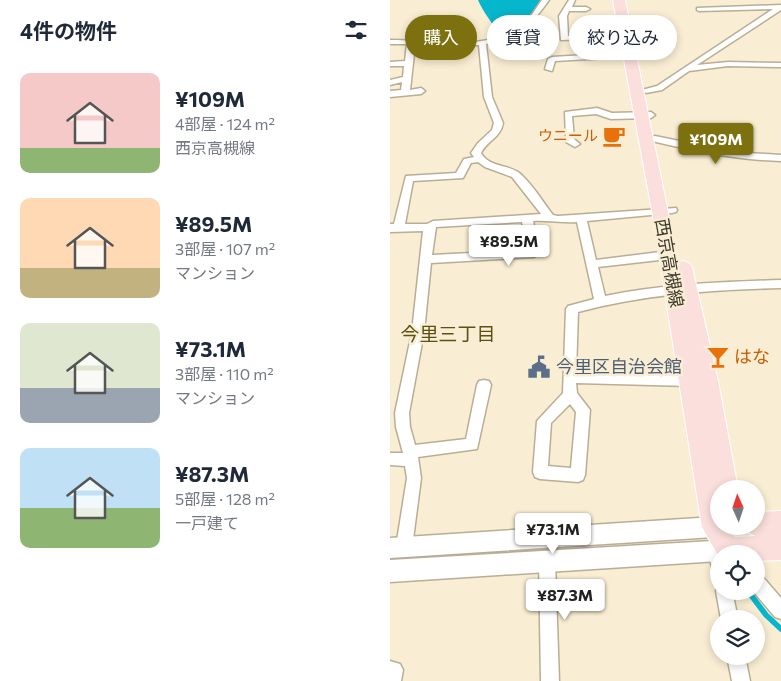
<!DOCTYPE html>
<html lang="ja">
<head>
<meta charset="utf-8">
<style>
	:root { --surface:#fff; --page:#f6f6f7; --text:#1f2937; --muted:#747a83; --accent:#7d700f }
	body { margin:0; font-family:Commissioner,"Noto Sans JP",sans-serif; background:var(--page); color:var(--text); height:100vh; display:flex; flex-direction:column; font-size:19px; white-space:nowrap }
	* { box-sizing:border-box; margin:0 }
	p { font-size:16px; color:var(--muted) }
	.icon { flex:none; width:28px; height:28px; fill:none; stroke:currentColor; stroke-width:2; stroke-linecap:round; stroke-linejoin:round }
	.map { position:relative; flex:1; overflow:hidden }
	.side { display:flex; flex-direction:column; background:var(--surface); width:390px }
	.side>* { flex:none }
	.banner { position:absolute; left:15px; top:15px; width:300px; height:45px; display:flex; gap:10px }
	.needle { width:32px; rotate:357deg }
	.controls { position:absolute; left:320px; top:480px; display:grid; gap:10px }
	.controls a { display:grid; place-items:center; width:55px; height:55px; border-radius:50%; background:var(--surface); box-shadow:0 2px 8px #0003; font-size:25px }
	.price { position:absolute; translate:-50% -42px; padding:0 11px; border-radius:5px; background:#fff; color:#222; font-size:16px; line-height:32px; filter:drop-shadow(0 1px 2px #0008) }
	.price::after { content:''; position:absolute; left:50%; top:30px; width:15px; height:11px; margin-left:-8px; background:inherit; clip-path:polygon(0 0,100% 0,50% 100%) }
	.price.selected { background:var(--accent); color:#fff }
	ul { padding:0; list-style:none }
	li { display:flex; align-items:center; gap:15px; height:125px; padding:0 20px }
	li span { display:grid; place-items:center; flex:none; width:140px; height:100px; border-radius:10px; color:#555 }
	li>.icon { margin-inline-start:auto }
	span .icon { width:60px; height:60px; fill:#fffc; stroke-width:1 }
	li b { font-size:21px }
	h2 { display:flex; justify-content:space-between; align-items:center; height:60px; padding:0 20px; font-size:21px }
	.pill { padding:0 18px; border-radius:22px; background:var(--surface); box-shadow:0 2px 8px #0003; font-size:18px; line-height:45px }
	.pill.selected { background:var(--accent); color:#fff }
	main { display:flex; flex:1; min-height:0 }
	.map>svg:first-child { display:block }
</style>
</head>
<body>
<main>
<section class="side">
<h2>4件の物件<svg class="icon" aria-label="filters" viewBox="0 0 24 24"><path d="M4 7h16M4 17h16"/><circle cx="9" cy="7" r="2"/><circle cx="15" cy="17" r="2"/></svg></h2>
<ul>
<li><span style="background:linear-gradient(#f6c9c9 75%,#8fb573 0)"><svg class="icon" aria-label="home" viewBox="0 0 24 24"><path d="M3 11l9-7 9 7M6 9v11h12V9"/></svg></span><div><b>¥109M</b><p>4部屋 · 124 m²</p><p>西京高槻線</p></div></li>
<li><span style="background:linear-gradient(#ffd9b3 70%,#c2b280 0)"><svg class="icon" aria-label="home" viewBox="0 0 24 24"><path d="M3 11l9-7 9 7M6 9v11h12V9"/></svg></span><div><b>¥89.5M</b><p>3部屋 · 107 m²</p><p>マンション</p></div></li>
<li><span style="background:linear-gradient(#dfe7d0 65%,#9aa5b1 0)"><svg class="icon" aria-label="home" viewBox="0 0 24 24"><path d="M3 11l9-7 9 7M6 9v11h12V9"/></svg></span><div><b>¥73.1M</b><p>3部屋 · 110 m²</p><p>マンション</p></div></li>
<li><span style="background:linear-gradient(#bfe0f5 60%,#8fb573 0)"><svg class="icon" aria-label="home" viewBox="0 0 24 24"><path d="M3 11l9-7 9 7M6 9v11h12V9"/></svg></span><div><b>¥87.3M</b><p>5部屋 · 128 m²</p><p>一戸建て</p></div></li>
</ul>
</section>
<div class="map">
<svg width="391" height="681" viewBox="0 0 391 681">
	<rect width="100%" height="100%" fill="#f9eed3"/>
	<path fill="#06b6cd" d="M88,0h63c-14,22 -18,31 -45,31 -5,-11 -13,-19 -18,-31z"/>
	<g fill="none" stroke-linecap="round" stroke-linejoin="round">
		<path stroke="#06b6cd" stroke-width="5.5" d="M0,558l11,3
			M358,591l18,24 15,14"/>
		<defs>
			<path id="minor" d="M152,0h7c-18,25 -30,39 -63,44l6,53 11,26c-2,14 -16,18 -22,30 8,14 24,11 37,19 14,11 24,29 35,43l5,1 118,-8 1,2 -1,2 -4,1 -85,8 9,39 72,-9 6,4 -6,4 -70,8 7,29c58,-12 117,-14 176,-16v8c-69,2 -136,6 -203,24l-2,60 113,4 5,1 2,4 -2,4 -5,1 -113,-3 1,10 13,17 -5,65 -2,5 -5,2 -38,-3 -5,-2 -2,-5 4,-51 26,-28 3,-84 2,-3 26,-7 -17,-77c-16,1 -29,-2 -44,-1l7,32 -6,4 -103,6 -7,69 -15,81 1,14 5,18 51,-6 11,-54 2,-4 5,-1 5,1 2,4 -14,64 -59,8 3,21 -9,69 -2,6 -6,2 -6,-2 -2,-6 11,-69 -2,-12 -15,-1v-12h13l-7,-26 -1,-14 17,-81 11,-101 -33,1v-8h4l12,-48 50,-3 8,-14 10,-2 -3,-4 7,-10 14,-13 2,-7 -10,-26 -5,-52h-64l-5,45 11,-2 4,3 -4,3 -31,3v-6l11,-1 1,-8 -12,3v-5l13,-3 1,-11h-14v-4l15,-1 2,-17h-17v-4c42,0 97,13 133,-16 8,-6 13,-16 19,-24zM88,162l7,5 27,10 29,37 -108,7 -6,3h-22l8,-43 50,-3 8,-15zM132,222l6,28 -96,5 4,-28zM180,404l6,8 -5,56 -23,-2 3,-43z
				M179,0h6l-3,7h14l4,2 -4,2h-17l-2,5 1,20 67,-3 4,2 -4,2 -74,3 -2,-24z
				M391,5v5l-84,55 31,-3 53,1v4l-53,-1 -39,5 -27,19 -16,3 -4,-3 15,-4 116,-77 -74,2 -2,-1v-2z
				M249,52l4,2 -1,2 -87,5 -3,10 -7,-2 3,-10 4,-2z
				M207,108l15,5 39,-1 4,3 -4,3 -40,1 -15,-5 -24,2 2,23 6,5 -5,3 -9,-5 -1,-30z
				M265,136l78,16 48,3v6c-44,-1 -87,-10 -129,-20v-4z
				M326,543l6,2 3,9h-6v20l-6,-2 -5,-21 2,-6z
				M157,553l6,2 2,6 4,120h-18l-2,-120 2,-6z
				M366,574l6,2 19,22v21l-6,-2 -22,-26h3z
				M329,585v6h13l6,28h-17l-5,-28z
				M337,656h18l5,25h-18z
				M0,661l10,3 3,6 -2,11h-11z"/>
			<path id="tertiary" d="M324,517l5,2v7l5,1 -3,7 -7,3 -324,21v-20z
				M339,540l7,3 3,7 -1,4h-19v7l-329,21v-22z"/>
			<path id="primary" d="M223,0h12l53,262 5,-1 6,2 3,4 26,114 20,108h-19v37h9l7,11 21,-1 -9,-4 -2,-6h11v-14l25,-1v49l-25,1v-7h-37v3l-17,-30 -50,-316z"/>
		</defs>
		<use href="#minor" stroke="#b9ae95" stroke-width="3"/>
		<use href="#tertiary" stroke="#b9ae95" stroke-width="3"/>
		<use href="#primary" stroke="#fff" stroke-width="2"/>
		<use href="#minor" fill="#fff" fill-rule="evenodd"/>
		<use href="#tertiary" fill="#fff" fill-rule="evenodd"/>
		<use href="#primary" fill="#fbdfdc" fill-rule="evenodd"/>
	</g>
	<defs>
		<symbol id="cafe-bare" viewBox="-9 -9 18 18"><path d="M-5.5-4.5H6V0H3Q3 3.5 0 3.5H-2.5Q-5.5 3.5-5.5 0ZM3-3.2v2h1.7v-2ZM-6 4.5H4V6H-6Z" fill="#e8710a" stroke="#f9eed3" stroke-width="2.5" paint-order="stroke"/></symbol>
		<symbol id="bar-bare" viewBox="-9 -9 18 18"><path d="M-6-5H6L.8 .8V4.5H3.5V6h-7V4.5H-.8V.8Z" fill="#e8710a" stroke="#f9eed3" stroke-width="2.5" paint-order="stroke"/></symbol>
		<symbol id="civic-bare" viewBox="-9 -9 18 18"><path d="M-.6-6.5H3V-4.5H.6V-3L4-1V1h2V6H-6V1h2V-1L-.6-3ZM-1.2 2.5V6h2.4V2.5Z" fill="#5c6f8a" stroke="#f9eed3" stroke-width="2.5" paint-order="stroke"/></symbol>
	</defs>
	<g fill-rule="evenodd">
		<use href="#cafe-bare" x="208" y="120" width="32" height="32"/>
		<use href="#bar-bare" x="312" y="341" width="32" height="32"/>
		<use href="#civic-bare" x="133" y="351" width="32" height="32"/>
	</g>
	<g text-anchor="middle" stroke-width="5" stroke-linejoin="round" paint-order="stroke">
		<g font-size="15" fill="#c56008" stroke="#f9eed3" text-anchor="end">
			<text x="208" y="141">ウニール</text>
		</g>
		<g font-size="18" fill="#3f3a30" stroke="#f9eed3">
			<text transform="translate(279 263) rotate(80)" y="6">西京高槻線</text>
		</g>
		<g font-size="18" fill="#c56008" stroke="#f9eed3" text-anchor="start">
			<text x="344" y="363">はな</text>
		</g>
		<g font-size="18" fill="#4e5e75" stroke="#f9eed3" text-anchor="start">
			<text x="166" y="373">今里区自治会館</text>
		</g>
		<g font-size="19" fill="#5a5113" stroke="#f9eed3">
			<text x="58" y="341">今里三丁目</text>
		</g>
	</g>
</svg>
<div class="controls">
<a><svg class="needle" viewBox="-14 -14 28 28"><path d="M0-13l5 13h-10z" fill="#e53935"/><path d="M0 13l5-13h-10z" fill="#747a83"/></svg></a>
<a><svg class="icon" aria-label="locate" viewBox="0 0 24 24"><circle cx="12" cy="12" r="6"/><path d="M12 2v4M12 18v4M2 12h4M18 12h4"/></svg></a>
<a><svg class="icon" aria-label="layers" viewBox="0 0 24 24"><path d="M12 4l9 5-9 5-9-5zM3 14l9 5 9-5"/></svg></a>
</div>
<b class="price selected" style="left:326px;top:165px">¥109M</b>
<b class="price" style="left:119px;top:267px">¥89.5M</b>
<b class="price" style="left:163px;top:555px">¥73.1M</b>
<b class="price" style="left:175px;top:621px">¥87.3M</b>
<div class="banner">
<a class="pill selected">購入</a>
<a class="pill">賃貸</a>
<a class="pill">絞り込み</a>
</div>
</div>
</main>
</body>
</html>
